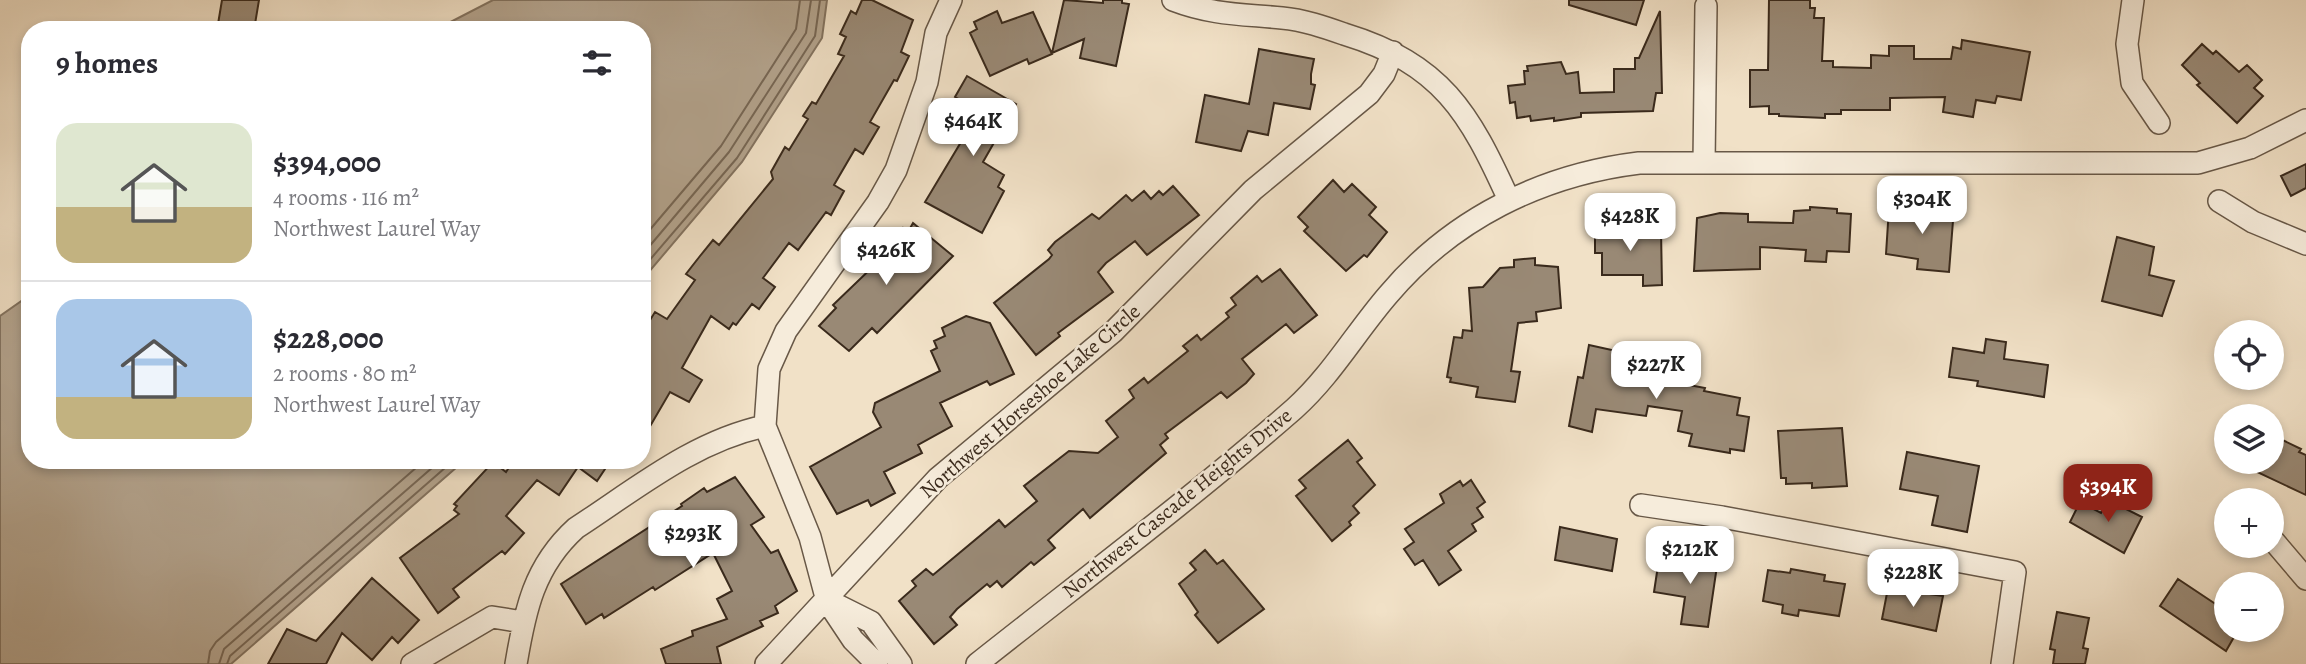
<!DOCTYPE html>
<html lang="en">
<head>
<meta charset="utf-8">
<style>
	:root { --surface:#fff; --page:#f2f2f3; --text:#2b2b33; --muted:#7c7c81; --line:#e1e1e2; --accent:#8f2418 }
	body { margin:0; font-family:Alegreya,serif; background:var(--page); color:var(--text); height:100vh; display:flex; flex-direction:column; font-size:26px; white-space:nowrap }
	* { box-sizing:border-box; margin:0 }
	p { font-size:23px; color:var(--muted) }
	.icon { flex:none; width:38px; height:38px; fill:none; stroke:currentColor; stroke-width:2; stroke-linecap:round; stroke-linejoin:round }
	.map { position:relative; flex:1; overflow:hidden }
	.sheet { position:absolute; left:21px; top:21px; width:630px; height:448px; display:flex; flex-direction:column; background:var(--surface); border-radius:28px; box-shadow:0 4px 10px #0003 }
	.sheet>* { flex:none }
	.buttons { position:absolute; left:2214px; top:320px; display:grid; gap:14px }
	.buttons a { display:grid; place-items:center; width:70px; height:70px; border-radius:50%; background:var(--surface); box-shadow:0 4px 10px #0003; font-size:35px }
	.price { position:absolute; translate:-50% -60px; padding:0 16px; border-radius:14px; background:#fff; color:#222; font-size:23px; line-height:46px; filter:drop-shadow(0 2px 4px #0008) }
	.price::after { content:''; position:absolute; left:50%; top:42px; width:21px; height:16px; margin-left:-10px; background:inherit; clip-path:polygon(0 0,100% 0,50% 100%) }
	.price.active { background:var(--accent); color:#fff }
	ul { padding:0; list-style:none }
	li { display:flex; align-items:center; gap:21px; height:175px; padding:0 35px }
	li+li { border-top:2px solid var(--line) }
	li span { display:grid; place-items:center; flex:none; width:196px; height:140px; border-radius:21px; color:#555 }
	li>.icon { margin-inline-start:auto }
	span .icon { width:84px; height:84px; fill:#fffc; stroke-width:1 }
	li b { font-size:30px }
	h2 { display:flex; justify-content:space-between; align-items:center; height:84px; padding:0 35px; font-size:30px }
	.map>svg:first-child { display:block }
</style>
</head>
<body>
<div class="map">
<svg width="2306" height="664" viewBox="0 0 2306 664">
	<rect width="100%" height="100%" fill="#f1e1c7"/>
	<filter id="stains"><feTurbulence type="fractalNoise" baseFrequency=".00286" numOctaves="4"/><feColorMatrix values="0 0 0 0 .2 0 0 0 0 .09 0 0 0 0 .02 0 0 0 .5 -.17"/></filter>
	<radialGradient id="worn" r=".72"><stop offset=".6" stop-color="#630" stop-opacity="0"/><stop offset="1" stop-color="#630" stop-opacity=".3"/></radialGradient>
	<path fill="#b3a38d" stroke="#837360" stroke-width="2" d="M493,0h334l-5,38 -80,124 -100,118v-250h-207z
		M30,295v165h435l-234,204h-231v-348z"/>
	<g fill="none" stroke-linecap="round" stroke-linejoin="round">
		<path stroke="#766654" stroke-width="2" d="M642,239l79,-93 75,-117 4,-29
			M642,255l87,-103 77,-119 5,-33
			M642,269l95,-111 78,-122 5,-36
			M208,664l2,-13 6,-9 209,-182
			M219,664l5,-15 217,-189
			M227,664l3,-8 224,-196"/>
	</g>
	<path fill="#998975" stroke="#3a2a1c" stroke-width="2" d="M222,0h37l-5,30h-37z
		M862,0h10l41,20 -12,32 8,4 -12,25 -3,-1 -24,42 9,5 -16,27 -8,-5 -21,36 10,6 -13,24 -5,-3 -28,38 -9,-7 -26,35 12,9 -16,22 -7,-5 -16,21 -3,-2 -4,6 -18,-13 -29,52 20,12 -13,22 -19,-10 -28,48v-107l13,-21 12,7 28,-39 -9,-6 14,-18 13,-16 6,5 54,-66 -2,-7 14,-25 4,3 19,-31 -5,-3 9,-14 4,2 28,-48 -6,-2 8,-17 -6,-3 11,-23 5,3z
		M1064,0l39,3v-3h19v3l7,1 -13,62 -36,-8 4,-19 -32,14z
		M1569,0h75l-8,25 -67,-20z
		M1769,0h41v8h5l-1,10h10l-2,43h11v6l38,1v-13l18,1v-10h25v13h37l2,-12 8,2 1,-9 68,12 -9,48 -24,-4 -2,7 -19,-3 -3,17 -30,-5 2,-15 -55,1v12h-49v4h-16v4l-46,-2v-2h-10v-8l-19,1v-37h18z
		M997,11l5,12 31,-11 19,42 -23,10 -2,-5 -37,17 -20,-43 7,-4 -3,-7z
		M1660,11l2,82h-6l-3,18 -72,2v4l-27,4v-3l-23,3 -1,-5 -13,2 -2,-16 -5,1 -2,-17 17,-2 -1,-13h4l-1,-5 34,-4 5,12 12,-2 2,21 34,-1v-23h21v-11h4z
		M2202,44l11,10 3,-3 23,21 8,-7 15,15 -8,8 9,8 -26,27 -40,-38 3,-2 -18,-18z
		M1259,49l55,10 -3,15v10l4,1 -5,24 -36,-6 -6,32 -20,-4 -7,20 -45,-9 9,-47 44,9z
		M967,76l49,28 -33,58 21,13 -6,12 6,4 -22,42 -57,-31 39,-65 -14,-8 12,-28 -7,-4z
		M2306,164v24l-15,8 -10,-20z
		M1333,180l11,12 8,-8 24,23 -7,8 18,17 -20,25 -3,-2 -18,16 -42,-40 4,-4 -10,-10z
		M1173,186l26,29 -52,40 -12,-14 -29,22 -8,9 15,20 -55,41 2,3 -24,19 -42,-52 55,-44 3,-4 -4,-5 7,-8 37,-28 7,5 27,-24 6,6 12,-10 7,8 8,-8 4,4z
		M1915,205l39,3 -5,64 -32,-3 1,-10 -32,-5 3,-46h26z
		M1810,207l27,2v4l14,1 -2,38 -22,-1 -1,11 -21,-1 1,-11 -46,-3v22l-66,2 3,-53 23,-5 28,1v8l45,1 1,-12 16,-1z
		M913,223l40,33 -76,77 -5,-5 -23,23 -30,-25 17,-18 -3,-3 50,-48 -2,-2 22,-27 5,4z
		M1625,225v6l36,-1 1,55 -19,1v-11h-41v-22h-7v-27z
		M2117,237l37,10 -5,28 25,6 -12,35 -60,-15z
		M1535,258v7l23,2 3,41 -25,4 1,9 -19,2 -7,48 9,1 -5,30 -39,-5 2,-10 -28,-5 1,-4 -4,-1 7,-40 8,1 1,-8 9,1 -3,-43 14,-1 17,-19 14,-1v-7z
		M1280,269l37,46 -23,18 -8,-9 -44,35 12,15 -8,9 -19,15 -6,-6 -56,42 3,4 -8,7 6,8 -76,65 -7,-9 -35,31 7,8 -21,17 -3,-3 -29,25 -5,-6 -7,6 -3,-3 -30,25 -7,8 7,8 -23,19 -35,-43 17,-15 -4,-5 14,-12 7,6 66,-55 6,7 32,-26 -13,-15 45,-35 29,2 20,-16 -12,-16 28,-23 -5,-8 15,-12 4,5 40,-32 -5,-5 14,-11 4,5 28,-23 -3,-4 10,-8 -5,-7 26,-22 5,6z
		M966,316l24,7 24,51 -24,11 -3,-4 -47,22 12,23 -34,19 4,8 -38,19 11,21 -24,13 -3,-6 -31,14 -27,-47 71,-40 -8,-15 2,-9 65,-32 -9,-20 6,-3 -3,-7 11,-5 -3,-8z
		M1986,339l20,3 -2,17 44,6 -4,32 -67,-11 1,-5 -29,-4 4,-29 31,5z
		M1589,345l41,9 -2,13 26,4 -2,7 53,10 -1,3 36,7 -3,17 12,2 -5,34 -14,-2v4l-41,-7 3,-12 -14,-3 4,-20 -34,-5 -2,10 -50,-7 -4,23 -23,-6 9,-49 5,1z
		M1842,428l5,58 -35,2v-5l-26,1v-6h-5l-3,-47z
		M2272,435l29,14 -2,3 7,3v40l-70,-33h36z
		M1348,440l14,18 -5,4 18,23 -22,21 6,7 -10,9 2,3 -19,16 -36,-45 10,-8 -7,-8z
		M1907,452l72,14 -12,66 -35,-7 6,-29 -38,-7z
		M514,460h97l-14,21 -19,-14 -19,28 -22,-15 -31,36 18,17 -19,21 -3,-3 -49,38 6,8 -21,16 -38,-55 59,-44 -5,-4 3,-4 -3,-2 39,-42 13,10z
		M735,477l29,40 -13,8 20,28 7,-3 19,41 -22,15 3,7 -18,8 3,5 -46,21 4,17h-55l-5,-15 32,-13 -1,-5 35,-12 -10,-20 15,-8 -19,-38 -58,37 -2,-3 -49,31 -2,-4 -16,10 -25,-40 121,-78 -1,-2 23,-16 3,4z
		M1471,480l14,22 -8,6 6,9 -11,7 4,7 -28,20 13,19 -22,15 -16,-25 -8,5 -11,-16 10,-7 -9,-13 39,-26 -4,-9 20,-13 3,5z
		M2108,500l34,17 -18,36 -54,-31 10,-20 21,11z
		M1560,527l57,12 -5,32 -57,-11z
		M1205,550l12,14 6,-4 41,49 -46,34 -23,-28 3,-3 -19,-28 17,-14 -6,-7z
		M1685,554l33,5 -10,68 -27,-3 4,-27 -31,-5 5,-33 25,4z
		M1791,569l34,6 -1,6 21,3 -6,32 -40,-6 -1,6 -16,-3 1,-8 -20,-4 5,-31 22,3z
		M372,578l47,42 -21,23 -6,-6 -20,23 -30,-27 -16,31h-58l19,-35 29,12z
		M2178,579l48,32v19h12l-12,21 -66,-45z
		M1888,588l55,8 -7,35 -54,-12z
		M2057,612l32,6 -6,30 5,1 -3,15h-32l2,-14 -5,-1z"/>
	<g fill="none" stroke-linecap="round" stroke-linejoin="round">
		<defs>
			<path id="street" d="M1173,0c39,15 69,14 109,18 22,2 42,9 62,16 98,30 125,78 165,166
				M2133,0l-6,44 5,39 27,40
				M1704,163l2,-157
				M2219,201l34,21 53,22
				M1641,505l81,12 293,55 -13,92
				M2272,539l34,40
				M829,601l42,21 30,42
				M412,664l80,-47 31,5
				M516,664c9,-54 18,-98 60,-136 60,-39 118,-87 189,-102
				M766,664l172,-186 175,-146 140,-142 116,-96 15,-20 9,-22
				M877,664l-24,-24 -26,-39 -17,-64 -45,-111 4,-57 17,-38 92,-129 18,-32 31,-88 9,-49 15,-33
				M977,664c106,-84 215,-166 317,-255 37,-33 62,-77 94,-114 64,-76 153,-120 251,-132h559l52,-15 56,-28"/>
		</defs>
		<use href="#street" stroke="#685847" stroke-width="24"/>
		<use href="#street" stroke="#f6ecdb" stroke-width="21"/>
	</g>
	<g text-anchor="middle" stroke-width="5" stroke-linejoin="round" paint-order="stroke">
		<g font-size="21" fill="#3a2a1c" stroke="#f6ecdb">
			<text transform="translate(1030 401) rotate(-41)" y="7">Northwest Horseshoe Lake Circle</text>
			<text transform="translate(1177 503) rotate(-39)" y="7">Northwest Cascade Heights Drive</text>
		</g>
	</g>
	<rect width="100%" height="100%" filter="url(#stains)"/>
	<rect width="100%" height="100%" fill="url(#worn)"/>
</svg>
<div class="buttons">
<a><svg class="icon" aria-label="locate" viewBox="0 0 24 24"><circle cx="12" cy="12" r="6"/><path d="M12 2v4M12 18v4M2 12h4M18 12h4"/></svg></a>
<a><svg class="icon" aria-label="layers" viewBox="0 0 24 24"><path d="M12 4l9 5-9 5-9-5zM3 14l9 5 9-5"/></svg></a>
<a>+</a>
<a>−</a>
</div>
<b class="price" style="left:973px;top:158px">$464K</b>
<b class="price" style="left:1922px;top:236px">$304K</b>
<b class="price" style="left:1630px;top:253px">$428K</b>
<b class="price" style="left:886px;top:287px">$426K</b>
<b class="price" style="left:1656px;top:401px">$227K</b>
<b class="price active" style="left:2108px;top:524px">$394K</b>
<b class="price" style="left:693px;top:570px">$293K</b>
<b class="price" style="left:1690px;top:586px">$212K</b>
<b class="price" style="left:1913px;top:609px">$228K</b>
<section class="sheet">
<h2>9 homes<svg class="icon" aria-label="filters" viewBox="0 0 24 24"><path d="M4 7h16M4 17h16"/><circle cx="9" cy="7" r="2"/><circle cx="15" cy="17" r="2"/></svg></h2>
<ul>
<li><span style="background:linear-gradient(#dfe7d0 60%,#c2b280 0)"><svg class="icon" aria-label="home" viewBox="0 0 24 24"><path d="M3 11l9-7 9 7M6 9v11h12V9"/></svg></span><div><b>$394,000</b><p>4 rooms · 116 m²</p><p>Northwest Laurel Way</p></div></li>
<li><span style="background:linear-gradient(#a9c7e8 70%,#c2b280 0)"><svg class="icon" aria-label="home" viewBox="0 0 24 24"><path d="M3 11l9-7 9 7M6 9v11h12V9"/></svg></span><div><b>$228,000</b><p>2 rooms · 80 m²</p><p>Northwest Laurel Way</p></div></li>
</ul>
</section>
</div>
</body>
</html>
